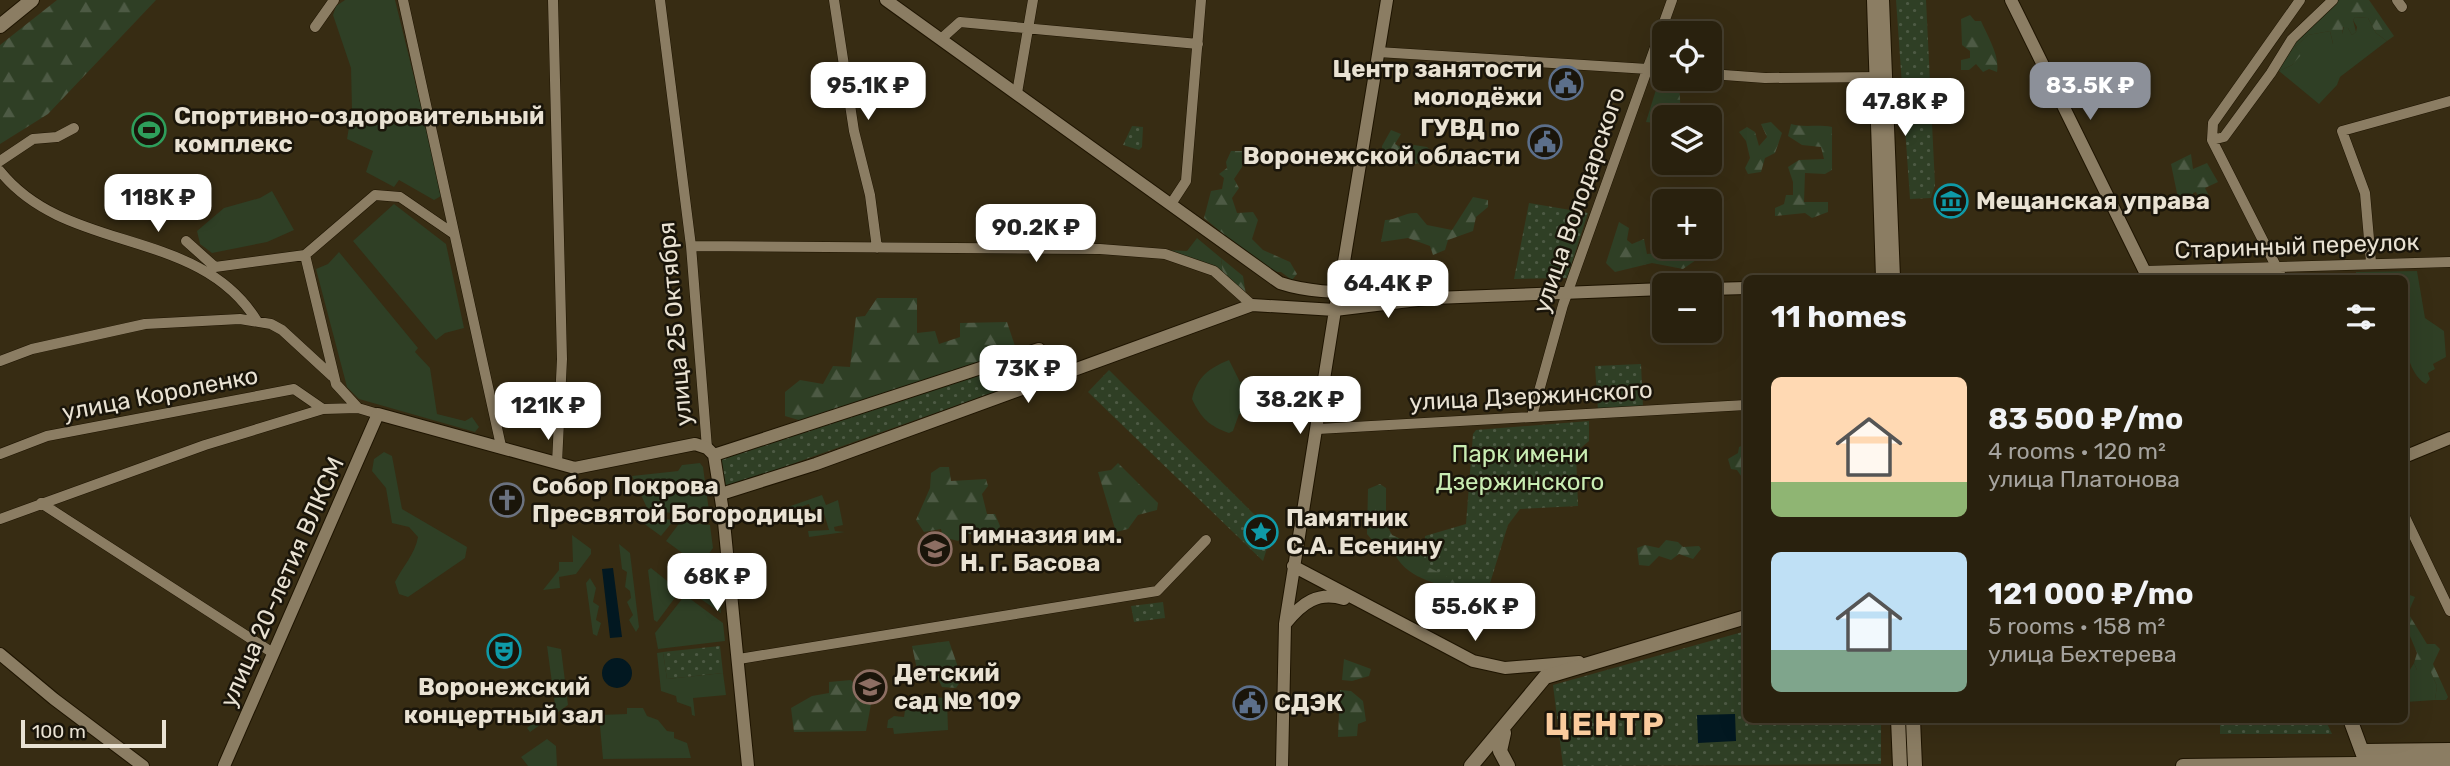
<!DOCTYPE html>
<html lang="en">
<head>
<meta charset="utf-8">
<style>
	:root { --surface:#29210e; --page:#352e1c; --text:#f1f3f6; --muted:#a5a39e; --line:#453e2e; --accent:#8c9099 }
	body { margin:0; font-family:Rubik,sans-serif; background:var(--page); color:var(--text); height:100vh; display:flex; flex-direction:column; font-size:26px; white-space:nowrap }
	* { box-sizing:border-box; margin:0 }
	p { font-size:23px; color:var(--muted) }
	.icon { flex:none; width:38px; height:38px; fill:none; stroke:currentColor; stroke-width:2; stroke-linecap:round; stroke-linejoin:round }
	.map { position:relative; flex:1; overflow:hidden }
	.details { position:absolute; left:1743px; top:275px; width:665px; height:448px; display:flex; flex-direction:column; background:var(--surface); border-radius:10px; box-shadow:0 7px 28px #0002,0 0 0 2px var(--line) }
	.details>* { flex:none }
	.fabs { position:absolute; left:1652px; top:21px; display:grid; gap:14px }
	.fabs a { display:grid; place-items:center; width:70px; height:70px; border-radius:10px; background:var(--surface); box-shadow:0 7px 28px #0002,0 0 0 2px var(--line); font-size:35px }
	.scale { position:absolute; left:21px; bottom:18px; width:145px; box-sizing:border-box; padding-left:7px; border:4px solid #e9e2d3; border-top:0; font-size:19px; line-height:24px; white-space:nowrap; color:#e9e2d3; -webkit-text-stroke:5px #1a150a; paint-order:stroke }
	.price { position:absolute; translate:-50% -60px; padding:0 16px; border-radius:14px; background:#fff; color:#222; font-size:23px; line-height:46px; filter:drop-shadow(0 2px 4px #0008) }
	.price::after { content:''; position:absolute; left:50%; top:42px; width:21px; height:16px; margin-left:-10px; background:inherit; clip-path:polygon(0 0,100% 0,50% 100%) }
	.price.active { background:var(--accent); color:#fff }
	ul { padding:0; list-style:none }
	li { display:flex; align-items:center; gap:21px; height:175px; padding:0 28px }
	li span { display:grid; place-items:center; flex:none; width:196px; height:140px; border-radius:10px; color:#555 }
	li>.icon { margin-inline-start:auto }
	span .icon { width:84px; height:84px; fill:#fffc; stroke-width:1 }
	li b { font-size:30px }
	h2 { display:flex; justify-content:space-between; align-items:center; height:84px; padding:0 28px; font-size:30px }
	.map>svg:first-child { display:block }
</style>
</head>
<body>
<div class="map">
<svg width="2450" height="766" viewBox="0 0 2450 766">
	<defs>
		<pattern id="forest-firs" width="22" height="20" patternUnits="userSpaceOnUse" patternTransform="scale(1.75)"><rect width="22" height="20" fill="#2f3f25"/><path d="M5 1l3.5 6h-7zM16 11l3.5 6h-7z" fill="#4d5a44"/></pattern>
		<pattern id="park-dots" width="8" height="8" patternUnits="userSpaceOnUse" patternTransform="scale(1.75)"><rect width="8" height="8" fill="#2f3f25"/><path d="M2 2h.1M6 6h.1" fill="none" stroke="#4d5a44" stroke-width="1.8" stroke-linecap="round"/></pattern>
	</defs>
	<rect width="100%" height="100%" fill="#372c13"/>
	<path fill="#2f3f25" d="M345,0h50l48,195 -9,5 -35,-20 -5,7 -28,-15 7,-21 -26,-12 5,-30 -1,-41 -18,-53 3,-9z
		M2355,17l13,1 8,15 11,8 -47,36 -3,8 -18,19 -40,-33 13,-6 9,-11 -6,-7 13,-12 22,-4 3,13 9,-10 2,-8 4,2 4,7 4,-3 1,-5 -4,-7z
		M272,191l22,39 -27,12 -55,11 -12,-9 -3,-13 27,-23 36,-10z
		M394,204l52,40 18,84 -19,5 -9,7 -83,-99z
		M1197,238l24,20 2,17 -57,-25 21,1z
		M339,252l79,96 -3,4 15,16 7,46 28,7 7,-4 7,10 -4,5 -116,-33 -12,-12 -31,-118 12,-5z
		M2417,271l8,47 19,13 2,26 -13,7 2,5 -7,4 2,6 -4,5c-28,-16 -22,-78 -22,-106h-48v-6z
		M1229,360l11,22 12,-2 2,16 -8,19 -7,-1 -6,17 -4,2c-20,-7 -28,-15 -37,-34 5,-22 17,-31 37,-39z
		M384,452l8,4 10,53 65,38 -2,11 -57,39 -9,-3 -4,-12c8,-16 20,-28 23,-45l-9,-10 -17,-4 -6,-35 -14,-17 2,-12z
		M700,463l3,4 7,51 -62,-8 -16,-34 46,-5 4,-6z
		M822,495l4,10 12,-5 5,25 -9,2 1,4 10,1 -36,5 -1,-6 21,-1 -7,-23 -11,3 -2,-6 -46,16 -1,-4z
		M647,517l27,3 -13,16 -18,-13z
		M681,521l29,4 3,23 -13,18 -34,-25z
		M572,535l19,14v5l-15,20 -17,3 1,11 -17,2 16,-20v-8h14z
		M619,544l11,9 9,74 -3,5 -7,-12 4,-5 -6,-13 4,-4 -1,-7 -5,-4 2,-15 -5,-3z
		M712,560h3l6,53 -29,-20v-7z
		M651,568l25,20 1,7 -20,27 -3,-2 -6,-50z
		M590,578l6,10 -3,14 6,4 -3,14 5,3 -4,13 -4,-2 -7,-51z
		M689,598l34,25 2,18 -67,8 -3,-16 27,-34z
		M547,646l14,3 7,56 -38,27 -3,-4 28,-23z
		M663,652l4,27 56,-6 3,22 -33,3 2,18 -3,-1 -1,-8 -14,-5 -1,-6 -15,-5 -4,-38z
		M2414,663l3,7h13l7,16 -2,14 -29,2 -1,-24z
		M930,697l17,1 1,32 -54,4 -1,-6h-6l1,-8 6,-4 10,1 1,-7 10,-1z
		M627,708h16l4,8 11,4 9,11 7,1v6l13,5 4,15 -88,1 -4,-44 28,-1z
		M547,739l9,7 1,20h-29l-7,-9z"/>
	<path fill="url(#forest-firs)" d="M57,0h99l-108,114 -48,30v-99z
		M2338,0h31l25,36 -7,5 -11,-8 -8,-15 -13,-1 -2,3 3,12 -4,3 -4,-7 -5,-1 -1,7 5,7 -3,8 -9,2 -5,-20 -22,4 -13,12 7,7 -10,11 -13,6 -2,-2 16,-27z
		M1970,15l5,6h6c7,16 19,35 16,51l-8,-3 -6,3 -7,-8 -7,6h-8v-10l9,-2v-7l-8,-6 -1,-26z
		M1659,80l20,2 2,35h-17v7l-18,-2z
		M1771,122l11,11 -7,20 -10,5 -4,14 -13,2 -3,-6 5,-10 -4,-17 -7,-9 8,-5 8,5 4,14 8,-9 -6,-13z
		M1791,124c14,4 26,0 41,3v43l-7,4 -20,-1 -1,29h24v10l-16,6 -7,-5 -30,3v-8l9,-4 2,-9h7v-13l-5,-15 11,-7 25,-1 -3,-12 -19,-2 -14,-9z
		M1391,130l10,4 -6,10 12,6 7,-5 13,2 4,4 -4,12 -44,3 -1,-20z
		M1231,151h13l-2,16 -8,12 5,9 -7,10 5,15 16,-1 5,8 -6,19 11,11 27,12 7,12 -5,6 -11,-8c-15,2 -61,-42 -77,-54l7,-27 11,-2 2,-11 -5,-4 8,-6 -1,-6z
		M2191,154l2,15 14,-6 11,19 -13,6 5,10 -10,2 -4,-8 -3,1v9l-14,1 -8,-39z
		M1473,197l15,3v7l-12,10 -3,14 -25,9 -3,10 -12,5 -3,-9 -22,-8 -27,4 4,-22c12,0 20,-8 32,-7l10,12 25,5z
		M1619,222l10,6 -2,12 5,4 12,-5 3,15 19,-2v-5h32l-2,13 -13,9 -31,-6 -37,9 -9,-9z
		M1221,258l22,18 3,19 -23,-20z
		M877,298h40v35l18,-2 4,13 21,-7v-14l47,-1 10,30 -215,69 -17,-5v-24l15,-12 23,4 10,-18 17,1 6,-50 9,-1z
		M1746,444v39l-9,-13 -6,-1 -3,-10 10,-6 1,-6z
		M1118,463l40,40 -1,7 -19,5 -10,14 -12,3 -18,-60 13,-2z
		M940,467h9l2,14 35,-2 2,7 -6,8 5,20h8l5,12 -3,9 -29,-1 -10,7 -15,-4 -2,-8 -17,3 -8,-12 14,-32 1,-15z
		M1380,484l6,4v36l6,11 50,23 29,20 -2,15 -8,2c-28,-17 -54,-13 -69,-46l-15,-3 -10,-12 1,-45z
		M1666,540l12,2 5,5 16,-1 2,3 -8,10 -14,-5 -8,6 -12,-4 -10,10 -10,-1 -2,-17 8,-3 14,3z
		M2404,587l3,7 8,3 -7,16 19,31h8l5,5 -7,15 15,33 -2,3h-11l2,-14 -7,-16h-13l-3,-7 3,-10 -12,-29z
		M949,641l13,38 -6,9 -14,-1 -7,-14 -17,1 -6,-28z
		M1344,659l27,10 -2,7 -17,5 -10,-1z
		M851,680l20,24 -5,27 -72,1 -3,-24 21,-12 17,-3v-11z
		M1340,690l11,1 12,10 3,20 -8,3 -1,12 -19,1z"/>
	<path fill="url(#park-dots)" d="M1896,0h30l9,185 -4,13 -21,1z
		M1132,126l11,1 -1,20 -3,3 -16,-5z
		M1529,203l59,10 -21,65 -53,1z
		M1031,355l8,21 -314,112 -6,-26 2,-6z
		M1641,364l2,43 -45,3 -3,-44z
		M1109,370l163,162 -9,29 -175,-169z
		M1589,421v20l-13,11 2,54 -58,3 -12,16 -22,71 -62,-31 1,-29 41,-12 7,-90 3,-4z
		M1163,602l2,16 -31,4 -3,-16z
		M1746,631v88h135v45l-318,2 -10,-81z
		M720,646l3,27 -56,6 -4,-27z
		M2220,719h105l7,15h-112z"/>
	<path fill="#021821" d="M613,568l9,69 -12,1 -8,-69z
		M602 673a15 15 0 1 1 30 0a15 15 0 1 1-30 0Z
		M1735,714l1,27 -38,2 -1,-28z"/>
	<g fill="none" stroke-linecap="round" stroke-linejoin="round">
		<defs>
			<path id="minor" d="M403,0l98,446
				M553,0l9,359 -5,104
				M660,0l31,246 16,202
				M834,0l20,131 16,64 7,53
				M2397,0l5,7
				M315,27l19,-27
				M941,39l19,-17 238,22
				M1378,52l286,18
				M1710,74l55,4 115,-1
				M1017,93l16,-93
				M2212,140l12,-3 47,-64 21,-34 41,-39
				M0,161l33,-22 24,-2 17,-9
				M0,171c67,84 199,55 257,150
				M1171,204l15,-23 15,-181
				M186,241l29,26 90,-12 70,-60 25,2 54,37
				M691,246l409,3 65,5 49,17 38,34
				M305,255l31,129 22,24 20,6
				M2371,262l-6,-69 -23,-62 108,-30
				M2145,271l305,-9
				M2282,278l-70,-138 1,-17 87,-123
				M0,361l32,-12 113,-25 95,-5 31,5 11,6 50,46
				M1532,416l31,-111 109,-305
				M1318,429l428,-24
				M0,454l47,-18 247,-47 29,20
				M41,503l232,150
				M2404,515l46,96
				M0,519l205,-74 118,-36 35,-1
				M739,659l418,-68 49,-51"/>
			<path id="tertiary" d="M886,0l394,283c46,15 93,6 140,13
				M1873,0l9,278
				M1883,0l11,278
				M2011,0l137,278
				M1341,280l46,-280
				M1710,289l36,-1
				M714,455l325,-106 11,31
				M2404,457l46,-19
				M721,494l95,-30 436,-159 83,5 99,-12 230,-9
				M1293,566l180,95 32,7 74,-6
				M1286,623c16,-20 32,-32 58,-24
				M0,654l54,45 89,67
				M224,766l154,-352 197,54 120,-24 12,4 7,7 9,57 25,254
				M1282,766l3,-142 51,-320"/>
			<path id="secondary" d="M0,26l32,-26
				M1898,719l2,47
				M1913,719l2,47
				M2350,719l14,38
				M1504,733l-4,18 8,15
				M2363,751l87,-1
				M1471,766l74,-89 201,-60
				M2183,766l267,-3"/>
		</defs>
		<use href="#minor" stroke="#1e1400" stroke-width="11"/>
		<use href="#tertiary" stroke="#1e1400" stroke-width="14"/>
		<use href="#secondary" stroke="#1e1400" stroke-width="16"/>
		<use href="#minor" stroke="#8b7d63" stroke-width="10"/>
		<use href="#tertiary" stroke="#8b7d63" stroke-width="12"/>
		<use href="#secondary" stroke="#8b7d63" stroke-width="14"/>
		<defs>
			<path id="tertiary-bridge" d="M1336,304l5,-24"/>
		</defs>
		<use href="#tertiary-bridge" stroke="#1e1400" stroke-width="14" stroke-linecap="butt"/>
		<use href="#tertiary-bridge" stroke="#8b7d63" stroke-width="12"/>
	</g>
	<defs>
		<symbol id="civic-ring" viewBox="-11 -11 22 22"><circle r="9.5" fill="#1a150a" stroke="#5c6f8a" stroke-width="1.5"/><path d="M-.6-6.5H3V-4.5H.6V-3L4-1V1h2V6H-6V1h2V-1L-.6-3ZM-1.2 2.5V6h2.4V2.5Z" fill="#5c6f8a"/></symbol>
		<symbol id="stadium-ring" viewBox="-11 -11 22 22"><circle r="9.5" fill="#1a150a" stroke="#2e9e5b" stroke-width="1.5"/><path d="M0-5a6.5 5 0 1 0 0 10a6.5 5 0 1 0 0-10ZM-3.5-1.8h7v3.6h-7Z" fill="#2e9e5b"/></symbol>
		<symbol id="museum-ring" viewBox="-11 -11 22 22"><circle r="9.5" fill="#1a150a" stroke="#0f9aa8" stroke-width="1.5"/><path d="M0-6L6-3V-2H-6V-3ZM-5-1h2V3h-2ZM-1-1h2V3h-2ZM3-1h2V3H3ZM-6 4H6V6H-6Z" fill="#0f9aa8"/></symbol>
		<symbol id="church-ring" viewBox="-11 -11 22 22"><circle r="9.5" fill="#1a150a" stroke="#6b7280" stroke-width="1.5"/><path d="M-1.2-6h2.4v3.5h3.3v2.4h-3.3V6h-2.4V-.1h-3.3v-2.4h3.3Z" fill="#6b7280"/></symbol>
		<symbol id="sight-ring" viewBox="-11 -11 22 22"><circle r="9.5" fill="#1a150a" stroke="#0f9aa8" stroke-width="1.5"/><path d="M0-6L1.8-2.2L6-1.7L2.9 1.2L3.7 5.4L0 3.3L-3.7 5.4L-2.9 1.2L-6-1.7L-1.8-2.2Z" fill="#0f9aa8"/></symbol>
		<symbol id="school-ring" viewBox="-11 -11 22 22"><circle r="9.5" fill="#1a150a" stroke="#8d6e63" stroke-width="1.5"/><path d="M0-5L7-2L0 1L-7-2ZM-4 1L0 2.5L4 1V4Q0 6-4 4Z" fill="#8d6e63"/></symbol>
		<symbol id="theatre-ring" viewBox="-11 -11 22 22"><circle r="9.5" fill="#1a150a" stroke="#0f9aa8" stroke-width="1.5"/><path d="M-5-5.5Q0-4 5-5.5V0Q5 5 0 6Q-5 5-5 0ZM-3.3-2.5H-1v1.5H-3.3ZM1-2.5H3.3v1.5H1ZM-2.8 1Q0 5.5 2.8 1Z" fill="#0f9aa8"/></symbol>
	</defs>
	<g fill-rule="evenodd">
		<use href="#civic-ring" x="1547" y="64" width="38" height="38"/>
		<use href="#stadium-ring" x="130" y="111" width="38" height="38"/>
		<use href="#civic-ring" x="1526" y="123" width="38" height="38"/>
		<use href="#museum-ring" x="1932" y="182" width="38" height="38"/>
		<use href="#church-ring" x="488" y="481" width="38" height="38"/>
		<use href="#sight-ring" x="1242" y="513" width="38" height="38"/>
		<use href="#school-ring" x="916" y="530" width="38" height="38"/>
		<use href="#theatre-ring" x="485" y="632" width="38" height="38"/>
		<use href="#school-ring" x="851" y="668" width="38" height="38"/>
		<use href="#civic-ring" x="1231" y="684" width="38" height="38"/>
	</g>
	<g text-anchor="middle" stroke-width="5" stroke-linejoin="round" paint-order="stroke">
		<g font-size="24" font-weight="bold" fill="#e9e2d3" stroke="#1a150a" text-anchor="start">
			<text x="1542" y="77" text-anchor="end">Центр занятости<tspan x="1542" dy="28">молодёжи</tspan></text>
			<text x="174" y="124">Спортивно-оздоровительный<tspan x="174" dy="28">комплекс</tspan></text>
			<text x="1520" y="136" text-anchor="end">ГУВД по<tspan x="1520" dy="28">Воронежской области</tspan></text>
			<text x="1976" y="209">Мещанская управа</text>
			<text x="532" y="494">Собор Покрова<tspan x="532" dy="28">Пресвятой Богородицы</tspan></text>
			<text x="1286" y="526">Памятник<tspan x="1286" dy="28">С.А. Есенину</tspan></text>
			<text x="960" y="543">Гимназия им.<tspan x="960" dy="28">Н. Г. Басова</tspan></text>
			<text x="894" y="681">Детский<tspan x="894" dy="28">сад № 109</tspan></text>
			<text x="504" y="695" text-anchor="middle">Воронежский<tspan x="504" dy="28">концертный зал</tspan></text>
			<text x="1274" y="711">СДЭК</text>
		</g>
		<g font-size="24" fill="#e9e2d3" stroke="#1a150a">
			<text transform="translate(1579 200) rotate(-71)" y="8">улица Володарского</text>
			<text transform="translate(2297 246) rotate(-2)" y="8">Старинный переулок</text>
			<text transform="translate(675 324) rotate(-95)" y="8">улица 25 Октября</text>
			<text transform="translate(160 394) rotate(-11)" y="8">улица Короленко</text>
			<text transform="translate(1531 396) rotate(-3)" y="8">улица Дзержинского</text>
			<text transform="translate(282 582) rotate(-66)" y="8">улица 20-летия ВЛКСМ</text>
		</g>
		<g font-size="24" fill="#c8ecb2" stroke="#1a150a">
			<text x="1520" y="462">Парк имени<tspan x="1520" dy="28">Дзержинского</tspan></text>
		</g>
		<g font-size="32" font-weight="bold" letter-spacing="2" fill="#facb9d" stroke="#1a150a">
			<text x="1605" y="735">ЦЕНТР</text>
		</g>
	</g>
</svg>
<div class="fabs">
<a><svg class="icon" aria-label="locate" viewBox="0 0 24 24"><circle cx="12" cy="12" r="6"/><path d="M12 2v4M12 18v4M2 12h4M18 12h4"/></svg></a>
<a><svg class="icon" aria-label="layers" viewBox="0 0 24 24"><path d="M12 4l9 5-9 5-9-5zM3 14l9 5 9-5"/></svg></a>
<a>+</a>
<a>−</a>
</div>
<div class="scale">100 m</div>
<b class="price" style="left:868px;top:122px">95.1K ₽</b>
<b class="price active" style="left:2090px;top:122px">83.5K ₽</b>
<b class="price" style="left:1905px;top:138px">47.8K ₽</b>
<b class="price" style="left:158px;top:234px">118K ₽</b>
<b class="price" style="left:1036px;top:264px">90.2K ₽</b>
<b class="price" style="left:1388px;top:320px">64.4K ₽</b>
<b class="price" style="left:1028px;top:405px">73K ₽</b>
<b class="price" style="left:1300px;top:436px">38.2K ₽</b>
<b class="price" style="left:548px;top:442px">121K ₽</b>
<b class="price" style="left:717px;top:613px">68K ₽</b>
<b class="price" style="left:1475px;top:643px">55.6K ₽</b>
<section class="details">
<h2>11 homes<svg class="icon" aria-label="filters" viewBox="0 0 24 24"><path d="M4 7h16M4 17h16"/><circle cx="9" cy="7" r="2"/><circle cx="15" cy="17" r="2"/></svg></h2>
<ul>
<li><span style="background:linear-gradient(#ffd9b3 75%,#8fb573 0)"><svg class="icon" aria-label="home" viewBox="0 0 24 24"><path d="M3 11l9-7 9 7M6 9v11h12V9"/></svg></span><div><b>83 500 ₽/mo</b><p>4 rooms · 120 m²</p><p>улица Платонова</p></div></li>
<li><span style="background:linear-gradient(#bfe0f5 70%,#7fa58c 0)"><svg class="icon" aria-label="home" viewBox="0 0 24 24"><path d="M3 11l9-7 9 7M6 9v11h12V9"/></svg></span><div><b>121 000 ₽/mo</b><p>5 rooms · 158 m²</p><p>улица Бехтерева</p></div></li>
</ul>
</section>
</div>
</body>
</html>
